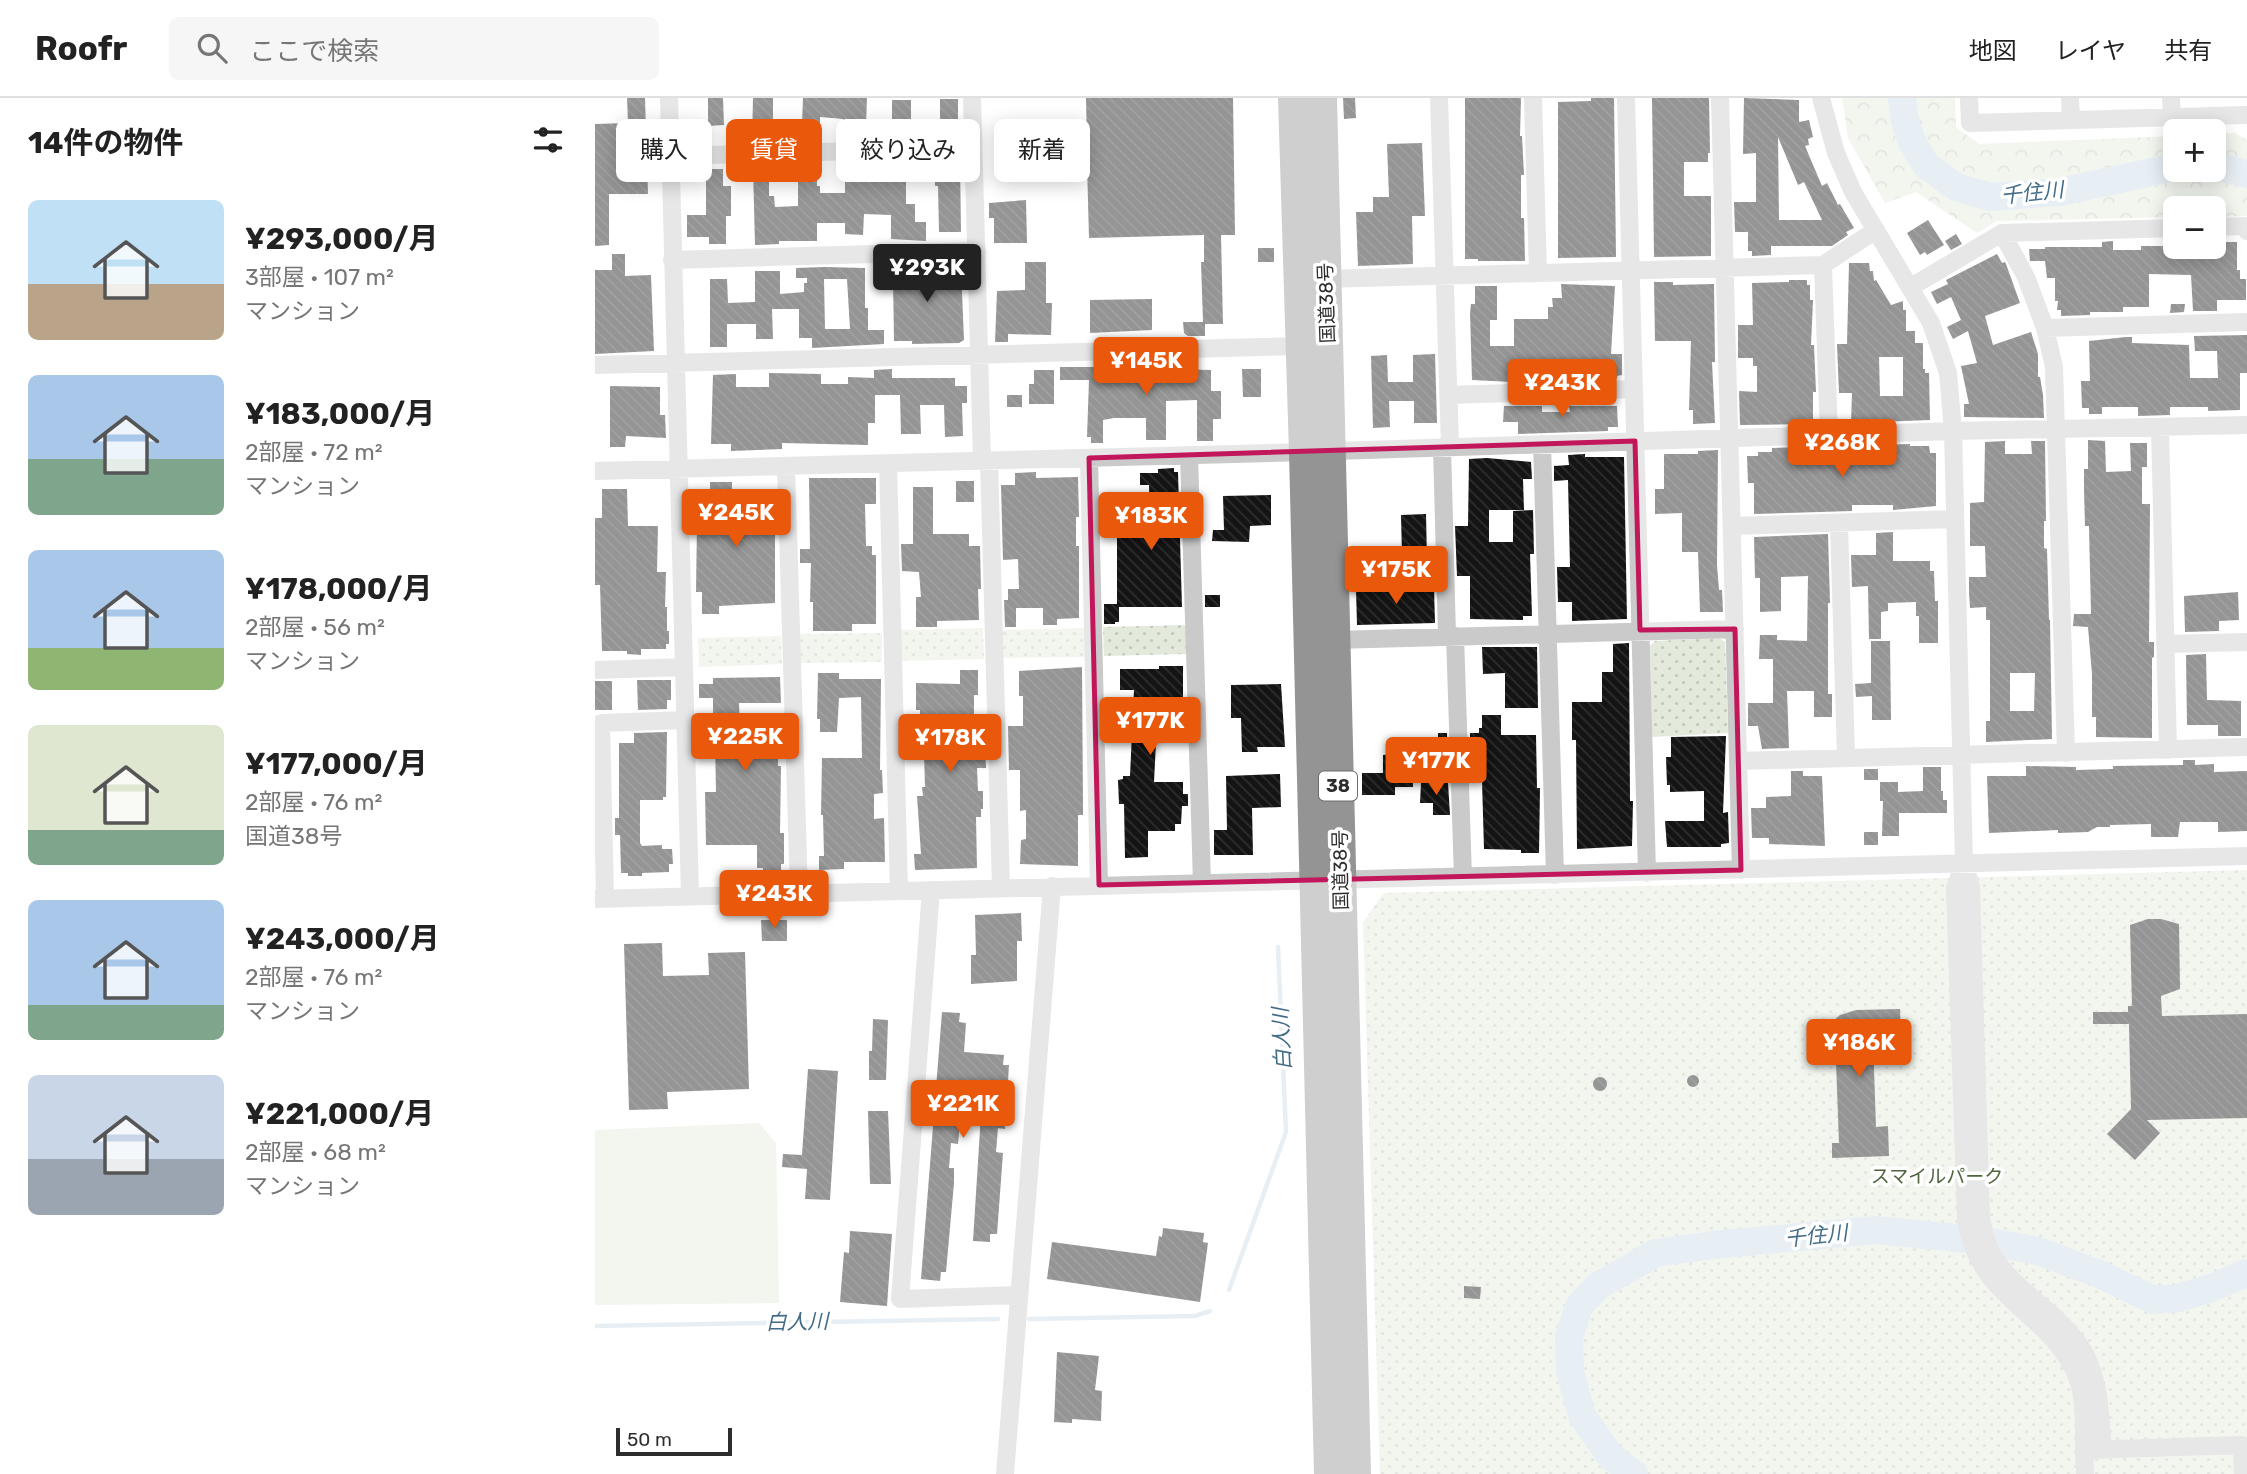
<!DOCTYPE html>
<html lang="ja">
<head>
<meta charset="utf-8">
<style>
	:root { --surface:#fff; --page:#f6f6f6; --text:#222; --muted:#767676; --line:#e0e0e0; --accent:#ea580c }
	body { margin:0; font-family:Rubik,"Noto Sans JP",sans-serif; background:var(--page); color:var(--text); height:100vh; display:flex; flex-direction:column; font-size:26px; white-space:nowrap }
	* { box-sizing:border-box; margin:0 }
	p { font-size:23px; color:var(--muted) }
	.icon { flex:none; width:38px; height:38px; fill:none; stroke:currentColor; stroke-width:2; stroke-linecap:round; stroke-linejoin:round }
	.map { position:relative; flex:1; overflow:hidden }
	.sheet { display:flex; flex-direction:column; background:var(--surface); width:595px }
	.sheet>* { flex:none }
	.guide { position:absolute; left:21px; top:21px; width:665px; height:63px; display:flex; gap:14px }
	.controls { position:absolute; left:1568px; top:21px; display:grid; gap:14px }
	.controls a { display:grid; place-items:center; width:63px; height:63px; border-radius:10px; background:var(--surface); box-shadow:0 4px 18px #0003; font-size:35px }
	.scale { position:absolute; left:21px; bottom:18px; width:116px; box-sizing:border-box; padding-left:7px; border:4px solid #2d2d2d; border-top:0; font-size:19px; line-height:24px; white-space:nowrap; color:#2d2d2d; -webkit-text-stroke:5px #fff; paint-order:stroke }
	.price { position:absolute; translate:-50% -60px; padding:0 16px; border-radius:7px; background:var(--accent); color:#fff; font-size:23px; line-height:46px; filter:drop-shadow(0 2px 4px #0008) }
	.price::after { content:''; position:absolute; left:50%; top:42px; width:21px; height:16px; margin-left:-10px; background:inherit; clip-path:polygon(0 0,100% 0,50% 100%) }
	.price.on { background:#222; color:#fff }
	ul { padding:0; list-style:none }
	li { display:flex; align-items:center; gap:21px; height:175px; padding:0 28px }
	li span { display:grid; place-items:center; flex:none; width:196px; height:140px; border-radius:10px; color:#555 }
	li>.icon { margin-inline-start:auto }
	span .icon { width:84px; height:84px; fill:#fffc; stroke-width:1 }
	li b { font-size:30px }
	h2 { display:flex; justify-content:space-between; align-items:center; height:84px; padding:0 28px; font-size:30px }
	.tag { padding:0 24px; border-radius:10px; background:var(--surface); box-shadow:0 4px 18px #0003; font-size:24px; line-height:63px }
	.tag.on { background:var(--accent); color:#fff }
	header { display:flex; align-items:center; gap:42px; box-sizing:border-box; height:98px; padding:0 35px; background:var(--surface); border-bottom:2px solid var(--line) }
	header strong { font-size:33px }
	nav { display:flex; gap:38px; margin-inline-start:auto; font-size:24px }
	.search { width:490px; height:63px; background:var(--page); display:flex; align-items:center; gap:18px; box-sizing:border-box; padding:0 24px; border-radius:10px; color:var(--muted); font-size:26px }
	main { display:flex; flex:1; min-height:0 }
	.map>svg:first-child { display:block }
</style>
</head>
<body>
<header>
<strong>Roofr</strong>
<div class="search"><svg class="icon" aria-label="search" viewBox="0 0 24 24"><circle cx="10" cy="10" r="6"/><path d="M15 15l6 6"/></svg>ここで検索</div>
<nav><a>地図</a><a>レイヤ</a><a>共有</a></nav>
</header>
<main>
<section class="sheet">
<h2>14件の物件<svg class="icon" aria-label="filters" viewBox="0 0 24 24"><path d="M4 7h16M4 17h16"/><circle cx="9" cy="7" r="2"/><circle cx="15" cy="17" r="2"/></svg></h2>
<ul>
<li><span style="background:linear-gradient(#bfe0f5 60%,#b9a48a 0)"><svg class="icon" aria-label="home" viewBox="0 0 24 24"><path d="M3 11l9-7 9 7M6 9v11h12V9"/></svg></span><div><b>¥293,000/月</b><p>3部屋 · 107 m²</p><p>マンション</p></div></li>
<li><span style="background:linear-gradient(#a9c7e8 60%,#7fa58c 0)"><svg class="icon" aria-label="home" viewBox="0 0 24 24"><path d="M3 11l9-7 9 7M6 9v11h12V9"/></svg></span><div><b>¥183,000/月</b><p>2部屋 · 72 m²</p><p>マンション</p></div></li>
<li><span style="background:linear-gradient(#a9c7e8 70%,#8fb573 0)"><svg class="icon" aria-label="home" viewBox="0 0 24 24"><path d="M3 11l9-7 9 7M6 9v11h12V9"/></svg></span><div><b>¥178,000/月</b><p>2部屋 · 56 m²</p><p>マンション</p></div></li>
<li><span style="background:linear-gradient(#dfe7d0 75%,#7fa58c 0)"><svg class="icon" aria-label="home" viewBox="0 0 24 24"><path d="M3 11l9-7 9 7M6 9v11h12V9"/></svg></span><div><b>¥177,000/月</b><p>2部屋 · 76 m²</p><p>国道38号</p></div></li>
<li><span style="background:linear-gradient(#a9c7e8 75%,#7fa58c 0)"><svg class="icon" aria-label="home" viewBox="0 0 24 24"><path d="M3 11l9-7 9 7M6 9v11h12V9"/></svg></span><div><b>¥243,000/月</b><p>2部屋 · 76 m²</p><p>マンション</p></div></li>
<li><span style="background:linear-gradient(#c9d6e8 60%,#9aa5b1 0)"><svg class="icon" aria-label="home" viewBox="0 0 24 24"><path d="M3 11l9-7 9 7M6 9v11h12V9"/></svg></span><div><b>¥221,000/月</b><p>2部屋 · 68 m²</p><p>マンション</p></div></li>
</ul>
</section>
<div class="map">
<svg width="1652" height="1376" viewBox="0 0 1652 1376">
	<defs>
		<pattern id="grass-dots" width="8" height="8" patternUnits="userSpaceOnUse" patternTransform="scale(1.75)"><rect width="8" height="8" fill="#e3eadc"/><path d="M2 2h.1M6 6h.1" fill="none" stroke="#c3c9bd" stroke-width="1.8" stroke-linecap="round"/></pattern>
		<pattern id="forest-crowns" width="20" height="18" patternUnits="userSpaceOnUse" patternTransform="scale(1.75)"><rect width="20" height="18" fill="#e3eadc"/><path d="M2 6a3 3 0 1 1 6 0M12 15a3 3 0 1 1 6 0" fill="none" stroke="#c3c9bd"/></pattern>
		<pattern id="building-back-hatch" width="6" height="6" patternUnits="userSpaceOnUse" patternTransform="scale(1.75)"><rect width="6" height="6" fill="#141414"/><path d="M-1 5l2 2M0 0l6 6M5-1l2 2" fill="none" stroke="#2e2e2e"/></pattern>
	</defs>
	<rect width="100%" height="100%" fill="#fff"/>
	<path fill="url(#grass-dots)" d="M591,527l1,29 -83,2 -1,-29z
		M388,530l1,31 -83,2v-31z
		M490,530l1,29 -84,1 -1,-28z
		M287,535v29l-82,1v-29z
		M186,538l1,28 -83,3 -1,-29z
		M1124,540l6,4 3,91 -76,4 -2,-91 5,-5z
		M1652,772v604h-867l-17,-552 21,-29z"/>
	<path fill="url(#forest-crowns)" d="M1247,0h113l1,29 23,17 196,-8v34h39v-36l21,-1 12,7v76l-33,1v-9h-39v9l-178,4 -20,12 -61,-41 -31,11 -37,-65z"/>
	<path fill="#e3eadc" d="M164,1025l17,20 3,160 -184,2v-175z"/>
	<g fill="none" stroke-linecap="round" stroke-linejoin="round">
		<path stroke="#cadce8" stroke-width="4.5" d="M634,1192l57,-158 -8,-185
			M434,1221l166,-3 15,-5
			M0,1228l403,-7"/>
		<path stroke="#cadce8" stroke-width="28" d="M1307,0l3,23 7,21 14,23 30,22 34,10 70,-5 115,-25
			M1619,68l33,8
			M1039,1376l-23,-17 -29,-41 -12,-45 -1,-34 10,-31 19,-20 58,-33 57,-8 163,-15 110,11 52,10 61,23 55,26 24,-2 33,-10 36,-15"/>
	</g>
	<path fill="url(#building-back-hatch)" fill-rule="evenodd" d="M32,0h18l3,96h-39v51l-14,1v-122l33,-1z
		M113,0h15l1,27 -16,1z
		M158,0h20v30l30,1v11l-51,1z
		M208,0h64l-1,27h26v-25h19v24h27v12l-49,3 -39,-1v-8h-7v-11l-23,-2v6h-18z
		M491,0h147l2,137h-14l2,89h-18v12h-17l-4,-3 -1,-11h20l-2,-60h3v-27l-115,3 -2,-73h-5v-19h5z
		M748,0h12l1,20 -12,1z
		M870,0h56l-1,38h2l2,39h-3v43h3l1,43h-47v-2h-13z
		M996,0h23l2,159 -58,1v-156l33,-1z
		M1057,0h57l1,55h-2v9h-24v34h27v60l-57,1z
		M1149,0l55,2v22l10,-2 4,17 -5,2 1,6 -4,1 17,40 5,-3 11,22 2,-1 14,24 -8,4 2,3 -16,11h-61v9l-19,1v-5h-4v-19h-13l-1,-30h22v-49l-13,1zM1183,39l20,48 6,-3 18,38h-43z
		M345,1h18v28l-18,1z
		M827,45l3,73h-13l1,48 -55,2 -2,-54h17v-15h16l-2,-53z
		M266,65h99l1,69h-22l-1,-46h-3v-7h-29v25h9v18h11v19l-35,-2v-24l-27,-1 -1,21 -18,-1v-11h-28v18h-38v3l-24,1 -2,-77h16v28h5l1,11 23,-1v-33h19v13h3v7h25v-27h16z
		M111,71h17v17h8v30h-5v28h-17v-7h-22v-22h19z
		M431,102l1,43h-33v-25h-5v-15z
		M1333,122l16,25 -17,10 -2,-3 -5,3 -13,-22z
		M1361,136l6,10 -11,6 -6,-9z
		M1518,143v9h28v-4h26v7h24v-6h27v-5h19v28h3v9h6v21h-29v11h-24l-2,-36 -42,-1v33h-26v5h-33v3l-29,1v-6h-4l1,-9h-3v-23h-8l-2,-17h-15l-1,-12h16v-2h57v-5z
		M663,150h16v14h-16z
		M17,156h13v22l26,-1 3,76 -59,3v-84h17z
		M1402,156l5,9 3,-1 1,2 14,39 -35,13 8,29 38,-13 7,22v23h2l3,18 1,23 -80,-1v-13h5l-8,-38 16,-3 -9,-32 -15,8 -6,-12 14,-7 -10,-23 -14,7 -6,-12 17,-8 -2,-4z
		M430,164h21v41h6l-1,32 -43,-1v8h-13l2,-51 28,-1z
		M1254,165h20l1,8h3l1,10 2,-1 15,25 12,-4v9h3v21h9v12h8v26h2v4h4l1,47 -79,3 1,-30h-13l-2,-49h10zM1284,259h24v39h-23z
		M285,167l81,3 3,72 -5,3 -47,1v-3h-18l-1,-62h-13z
		M230,169l40,1v40h3v22h16v14l-72,4v-10h-13v-29h-27l1,30h-17v-15h-29v23h-17v-68h17l1,24 27,-1v-31h25v23l24,-2v-9h3v-5h-11v-10zM229,181h23l3,50h-25z
		M1194,182h18v5h3v15h3l-2,45h3l2,47h-3v32l-73,1 -1,-34 18,1v-26h-4v-8h-15v-33h15l-1,-42 37,-1z
		M1059,184h19v3l41,-1 1,78h-3l3,61 -22,1v-14h-4l2,-69h-36z
		M966,186l54,2 -4,68h11v21l-5,1v2l-62,-1 -1,3 -13,1v-4l-30,-1 1,6 -40,-2 -2,-67 1,-9h4v-18h22v34h-7v26h24v-27h34v-12h5l-1,-9h10z
		M557,201v31l-62,3v-33z
		M1576,206h14l-1,8 -14,1z
		M1652,237v38h-7v37l-32,1v-4h-38v8l-32,1v-9h-36v7h-13v-6h-7l-1,-27h9l-1,-40 37,-4h6v6l57,2 1,33h28l-1,-27h-22l-1,-15z
		M840,256l2,69h-23v-22h-25l1,26 -17,1 -2,-72 16,-1 1,27h25v-27z
		M465,269h102v2l49,1v21h10v28h-8v22h-16v-41l-31,1v39h-20v-22h-32l-11,2v23h-12v-6h-4l2,-57h-29z
		M297,271v9h63v8h12v17h-5l1,33 -18,1 -1,-32h-24l1,29h-20l-1,-39h-25v28h-7v22l-86,-2v6l-51,2v-7h-20l2,-69 23,-1v13h33v-14l52,1v10h27v-7l26,1v-8z
		M647,271h19v28h-18z
		M439,272h20v34h-25v-20h5z
		M15,288l50,1v28h5l1,23 -40,-2 -1,11h-15z
		M412,297h15v12h-15z
		M909,308h38v6h28l-1,-6h48l1,21h-10v4l-90,3v-12h-15z
		M1493,342l17,1 1,31 25,-1 -1,-28h17v24h-5v37h8l-1,138h5v15l-2,1v80l-56,-1v-20h-4v-43l-4,-47 -15,-1 1,-12h17l-2,-88h-4l-1,-37v-20h4z
		M1410,343v13h27l-1,-13h14l1,80h-2v27l3,1 2,71h1l2,119 -66,3v-21h4v-101h-4v-13l-16,1 -1,-16v-15h17l-1,-31h-15v-43l14,-1 1,-60zM1415,575h25l-1,38h-24z
		M1315,346v2h19l1,7h6v53l-43,4v-5h-41v6l-98,3v-31h-6l-1,-27h11v-4h14v-4l72,-2v7h34l1,-8z
		M1123,352l-1,115 2,25h3l1,22h-23l-2,-60h-16v-39l-27,1v-25h9v-35h34v-3z
		M990,356v3h39l3,162 -55,2v-19h-14l-1,-35h13l-2,-87 -14,1v-15l15,-1 -1,-10z
		M892,360l44,4 1,17h-9l1,31h-35v32h24v-31l20,-1 1,44h-4l2,62h-9v4l-53,-1v-43h-13l-2,-50h13l1,-67z
		M579,370v4h4l4,135h-63v15h-4v2h-11v-20h13v-76h33l-1,-43h-9v-12h18v-4z
		M441,374v6l42,-1 1,40h-3v29h3v72l-22,1v6h-14v-17h-27v19h-11l-1,-27h4v-11h11l-1,-30 -15,1 -2,-75h14v-12z
		M214,380h67v26h-11l1,42h6v9h4v69h-24v7h-39v-29h-3l1,-39h-11v-14h10z
		M361,383h18v21h-18z
		M115,384h22v7h35v14h8v100l-56,3v8h-17v-22h-6l1,-70h10v-11h3z
		M318,389h20v47h36v12h11l1,43h-3l1,31 -42,1v6h-21v-30h5l-2,-25 -17,-1 -1,-27h12z
		M7,391h25l1,37h30l-1,46h9l-1,35h2v24h2v13h-3v5h-25v6l-14,-1v-3h-25l-2,-66h-5v-67h7z
		M676,397v30l-21,1 -1,16 -37,-1 1,-11h11l-1,-34z
		M831,416l1,46h-14v-4h-11l-1,-41z
		M1298,434v29h37v10h4l1,30h3v42h-19v-27h-3v-14l-28,1v8l-7,1v27h-12l-1,-53 -16,1 -1,-32h25v-22z
		M1233,436l2,69h-2v91h4v23h-18v-26h-27l2,57 -27,1 -4,-23h-10v-23h25v-44h-14l1,-24h17v5l30,1 1,-65 -27,1v34l-21,1v-34h-5l-1,-41z
		M839,490l1,35 -78,2 -1,-35z
		M1643,494l1,28 -20,1v10l-34,1 -1,-36z
		M610,497h15v12h-15z
		M1276,543h19l1,79h-19v-24l-16,1 -1,-13 16,-1z
		M1034,545l1,158h3l-1,45 -55,3 -1,-109h-4v-38h30v-30h11v-28z
		M887,549h55l1,61h-33v-35l-22,1z
		M1611,556l1,46 34,1v35h-23v-11h-31l-1,-70z
		M564,568h24v57h-26l-3,59h29v12h5v12h-6l-1,18h-6v7h-27v26l-23,1 -1,-54h-5l-1,-24 5,-1v-3h7l4,-86h-14v-21h39z
		M487,569l1,141v7h-5v51l-58,-2 1,-24 5,-1v-29l-6,1v-41h-11l-1,-44h15v-30h-4v-25z
		M365,572h18v25h-4v34h7v11h4l1,28h-9l1,23h5v18h-2v8h-5l1,51 -62,2 -1,-16h7l-4,-58h6l-1,-9h3l-1,-35h-4v-42h-4v-27l44,1z
		M223,575h21v6h42l-1,91h2l1,23 -9,1v25l10,-1 1,44h-41v7l-25,1v-14h5l-1,-41h-2l1,-57h40l-1,-61 -22,1 -2,34h-17v-13h-3z
		M185,579l1,26h-42l1,30h38v33h3l-1,67h4v31h-3v8l-18,1v-5h-6v-23h-51l-1,-53h11l-1,-50h-2v-44h-14v-14h14v-6z
		M42,582h34v20h-4v9l-29,1z
		M0,583h17v29h-17z
		M686,586l4,63h-28l1,5h-16l-1,-34h-10v-33z
		M887,617h19v20h35l1,53h3l-1,65h-18v-3l-37,-1 -3,-102h-11v-14h9v-5h3z
		M72,634l-1,65h-3v3h-23v43l2,3 20,-1v4h10l1,15h-4v8l-27,1v3h-14v-3h-7l-1,-38h-5v-17h4v-75h15v-10z
		M843,635h9v14h-9z
		M1131,638l-3,77 5,-1 1,31 -8,1v3h-54l-2,-26h39v-30l-34,1v-7h-3l-1,-28h5v-20z
		M804,644h13l1,45h-18v8h-33v-22h21v-18l10,-1v-7h6z
		M1588,662h12v5l19,-1v8l33,-1v60l-29,1v-10h-38l-2,15h-27v-13l-41,1v2h-13l-9,5 -30,1v-3l-69,3 -2,-57h39v-10l50,1v3l37,-1v-3l70,-1z
		M1328,669h18v24h2v9h4v13h-48v23h-17l1,-35h-3v-19h18v10l25,-1z
		M1269,671h14v11h-14z
		M1196,673h12v5h19l3,70 -56,-2v-6h-17l-1,-30h15v-11l25,-1z
		M685,676l1,33 -29,1 1,47h-39v-25h13l-1,-54z
		M826,685h27l2,32h-17v-12h-13z
		M1269,734h14v13h-14z
		M426,815l1,28h-5v40l-46,3v-29h5l-1,-40z
		M1553,821h13l18,5 1,65 -19,7 1,20 85,-2v104l-100,2 13,13 -25,27 -28,-26 24,-25 -2,-85h-36v-12h35v-6h4l-2,-81z
		M166,822h26v21h-25z
		M67,845l1,33 46,-1 -1,-22 37,-1 4,137 -82,3 1,17 -39,1 -5,-166z
		M1305,911l1,29 -28,1 3,88 12,-1 1,30 -57,2v-15h7l-3,-81 -11,-12 -1,-8 4,-16 12,-11 16,-5z
		M347,914l18,1 -1,9 7,1 -2,29 40,3 -1,10h6l-4,64 -7,-1 -2,24 7,1 -6,81h-7v8l-17,-1 8,-127 -20,-2 -3,32 -7,-1 -2,25h5v15l-8,89h-5l-1,9 -19,-2z
		M278,921l15,1 -2,60h-17v-29h3z
		M213,971l30,2 -8,129 -25,-1 2,-30 -25,-2 1,-13 19,1z
		M1092 983a6 6 0 1 1 12 0a6 6 0 1 1-12 0Z
		M998 986a7 7 0 1 1 14 0a7 7 0 1 1-14 0Z
		M273,1013h20l3,73h-21z
		M568,1130l41,5 -1,9 5,1 -8,59 -153,-23 5,-37 104,14 3,-20 3,1z
		M255,1133l42,3 -5,72 -47,-4 4,-50 5,1z
		M869,1188l17,1 -1,12 -16,-1z
		M462,1254l42,4 -4,34 7,1 -1,30 -29,-2v4l-18,-1z"/>
	<g fill="none" stroke-linecap="round" stroke-linejoin="round">
		<path stroke="#cacaca" stroke-width="18" d="M74,0l21,798
			M377,0l10,362
			M844,0l11,348
			M938,0l5,175
			M1031,0l21,775
			M1125,0l21,772
			M1226,0l15,55 17,39 78,131 17,50 5,58 11,432 7,24 10,332c3,12 5,26 12,36 23,39 69,58 92,99 15,28 15,64 18,95
			M1374,0l1,25 277,-8
			M1475,0l1,22
			M1576,0l1,18
			M76,58l302,-8
			M1619,129l32,-1 1,5
			M1407,135l24,44 19,51 9,39 12,386
			M77,162l305,-9
			M1228,167l6,170
			M730,181l498,-14 53,-35
			M1316,189l91,-54 173,-5
			M1450,230l202,-6
			M0,267l707,-19
			M854,297l185,-6
			M1565,330l8,322
			M947,346l13,431
			M847,349l5,189
			M594,357l13,428
			M494,360l10,427
			M394,362l12,428
			M293,365l11,428
			M191,368l13,427
			M0,373l710,-19 648,-21 294,-6
			M1244,426l7,233
			M1137,428l223,-7
			M860,538l8,241
			M739,542l401,-11
			M1570,546l82,-2
			M0,572l89,-3
			M1143,663l509,-14
			M1369,765l-9,25 11,331c12,80 77,89 108,151 12,24 10,53 10,80
			M336,792l-31,409 119,-4
			M0,801l1652,-43
			M10,801l-4,-176 84,-3
			M410,1376l47,-588
			M1490,1376l-1,-24 158,-5 1,29"/>
		<path stroke="#949494" stroke-width="32" d="M699,0l11,354 25,1022
			M726,0l34,1376"/>
	</g>
	<path d="M0 0H1652V1376H0ZM1040,343l5,189 95,-1 6,241 -642,15 -10,-427z" fill="#fff" fill-opacity=".55" fill-rule="evenodd"/>
	<path fill="none" stroke="#c2185b" stroke-width="5" stroke-linejoin="round" d="M1040,343l5,189 95,-1 6,241 -642,15 -10,-427z"/>
	<g text-anchor="middle" stroke-width="7" stroke-linejoin="round" paint-order="stroke">
		<rect fill="#fff" stroke="#6c6c6c" stroke-width="2" x="724" y="673.5" width="38" height="29" rx="5"/>
		<g font-size="18" font-weight="bold" fill="#2d2d2d">
			<text x="743" y="694">38</text>
		</g>
		<g font-size="19" fill="#2d2d2d" stroke="#fff">
			<text transform="translate(731 205) rotate(-92)" y="7">国道38号</text>
			<text transform="translate(745 772) rotate(-91)" y="7">国道38号</text>
		</g>
		<g font-size="19" fill="#50653f" stroke="#fff">
			<text x="1342" y="1085">スマイルパーク</text>
		</g>
		<g font-size="21" font-style="italic" fill="#436c88" stroke="#fff">
			<text transform="translate(1437 95) rotate(-6)" y="7">千住川</text>
			<text transform="translate(687 941) rotate(-93)" y="7">白人川</text>
			<text transform="translate(1221 1138) rotate(-6)" y="7">千住川</text>
			<text transform="translate(202 1224) rotate(-1)" y="7">白人川</text>
		</g>
	</g>
</svg>
<div class="controls">
<a>+</a>
<a>−</a>
</div>
<div class="scale">50 m</div>
<b class="price on" style="left:332px;top:206px">¥293K</b>
<b class="price" style="left:551px;top:299px">¥145K</b>
<b class="price" style="left:967px;top:321px">¥243K</b>
<b class="price" style="left:1247px;top:381px">¥268K</b>
<b class="price" style="left:141px;top:451px">¥245K</b>
<b class="price" style="left:556px;top:454px">¥183K</b>
<b class="price" style="left:801px;top:508px">¥175K</b>
<b class="price" style="left:555px;top:659px">¥177K</b>
<b class="price" style="left:150px;top:675px">¥225K</b>
<b class="price" style="left:355px;top:676px">¥178K</b>
<b class="price" style="left:841px;top:699px">¥177K</b>
<b class="price" style="left:179px;top:832px">¥243K</b>
<b class="price" style="left:1264px;top:981px">¥186K</b>
<b class="price" style="left:368px;top:1042px">¥221K</b>
<div class="guide">
<a class="tag">購入</a>
<a class="tag on">賃貸</a>
<a class="tag">絞り込み</a>
<a class="tag">新着</a>
</div>
</div>
</main>
</body>
</html>
